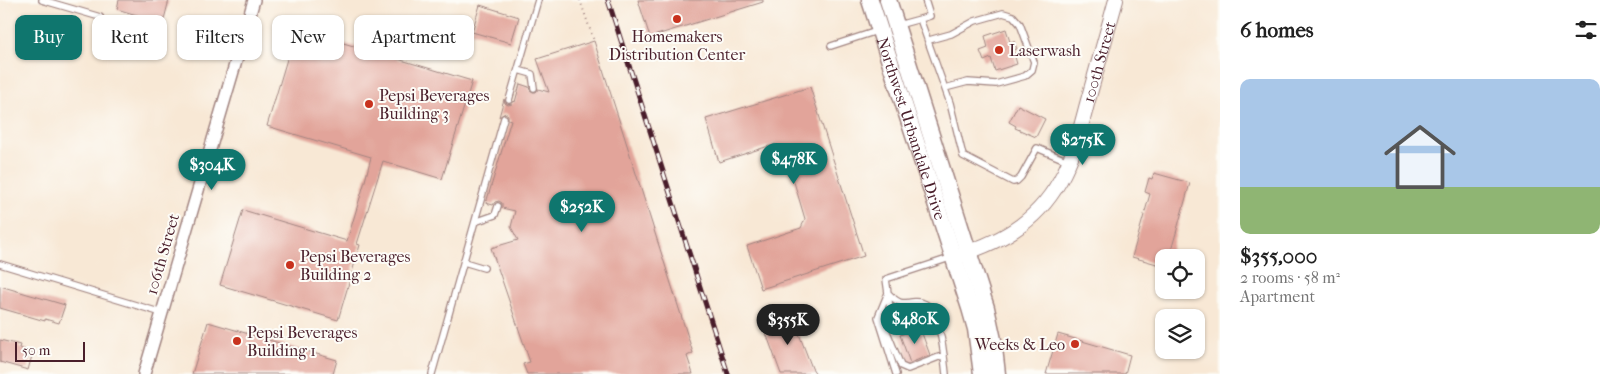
<!DOCTYPE html>
<html lang="en">
<head>
<meta charset="utf-8">
<style>
	:root { --surface:#fff; --page:#f2f2f2; --text:#222; --muted:#767676; --line:#e0e0e0; --accent:#0f766e }
	body { margin:0; font-family:"IM FELL French Canon",serif; background:var(--page); color:var(--text); height:100vh; display:flex; flex-direction:column; font-size:19px; white-space:nowrap }
	* { box-sizing:border-box; margin:0 }
	p { font-size:16px; color:var(--muted) }
	.icon { flex:none; width:28px; height:28px; fill:none; stroke:currentColor; stroke-width:2; stroke-linecap:round; stroke-linejoin:round }
	.map { position:relative; flex:1; overflow:hidden }
	.side { display:flex; flex-direction:column; background:var(--surface); width:400px }
	.side>* { flex:none }
	.guide { position:absolute; left:15px; top:15px; width:475px; height:45px; display:flex; gap:10px }
	.fabs { position:absolute; left:1155px; top:249px; display:grid; gap:10px }
	.fabs a { display:grid; place-items:center; width:50px; height:50px; border-radius:10px; background:var(--surface); box-shadow:0 1px 4px #0004; font-size:25px }
	.scale { position:absolute; left:15px; bottom:12px; width:70px; box-sizing:border-box; padding-left:5px; border:2px solid #4a1f2b; border-top:0; font-size:14px; line-height:18px; white-space:nowrap; color:#4a1f2b; -webkit-text-stroke:4px #fdfcf7; paint-order:stroke }
	.price { position:absolute; translate:-50% -42px; padding:0 11px; border-radius:18px; background:var(--accent); color:#fff; font-size:16px; line-height:32px; filter:drop-shadow(0 1px 2px #0008) }
	.price::after { content:''; position:absolute; left:50%; top:30px; width:15px; height:11px; margin-left:-8px; background:inherit; clip-path:polygon(0 0,100% 0,50% 100%) }
	.price.current { background:#222; color:#fff }
	ul { padding:0; list-style:none }
	li { display:grid; align-content:center; gap:10px; height:265px; padding:0 20px }
	li+li { border-top:1px solid var(--line) }
	li span { display:grid; place-items:center; height:155px; border-radius:10px; color:#555 }
	li>.icon { margin-inline-start:auto }
	span .icon { width:90px; height:90px; fill:#fffc; stroke-width:1 }
	li b { font-size:21px }
	h2 { display:flex; justify-content:space-between; align-items:center; height:60px; padding:0 20px; font-size:21px }
	.tag { padding:0 18px; border-radius:10px; background:var(--surface); box-shadow:0 1px 4px #0004; font-size:18px; line-height:45px }
	.tag.current { background:var(--accent); color:#fff }
	main { display:flex; flex:1; min-height:0 }
	.map>svg:first-child { display:block }
</style>
</head>
<body>
<main>
<div class="map">
<svg width="1220" height="374" viewBox="0 0 1220 374">
	<rect width="100%" height="100%" fill="#fdfcf7"/>
	<filter id="ink" filterUnits="userSpaceOnUse"><feTurbulence type="fractalNoise" baseFrequency=".02" numOctaves="2"/><feDisplacementMap in="SourceGraphic" scale="10" xChannelSelector="R" yChannelSelector="G"/><feConvolveMatrix kernelMatrix="1 2 1 2 8 2 1 2 1" color-interpolation-filters="sRGB"/></filter>
	<filter id="wash" filterUnits="userSpaceOnUse"><feTurbulence type="fractalNoise" baseFrequency=".0096" numOctaves="4" result="noise"/><feDisplacementMap in="SourceGraphic" scale="20" xChannelSelector="R" yChannelSelector="G"/><feGaussianBlur stdDeviation="1.12" result="paint"/><feColorMatrix in="noise" values="0 0 0 0 0 0 0 0 0 0 0 0 0 0 0 0 0 1.4 0 .05"/><feComposite in="paint" operator="in"/></filter>
	<g filter="url(#wash)">
		<rect width="100%" height="100%" fill="#f8e8d5"/>
		<g id="blocks">
			<path fill="#e2a49a" d="M119,0h50l-6,23 -46,-14z
				M638,0h125v2l-113,35z
				M480,5l39,12 -8,26 -39,-11z
				M296,29l176,52 -30,98 -59,-18 -26,83 3,1 -22,75 -118,-35 23,-75 104,31 18,-60 6,-24 -104,-31z
				M1006,29l4,13 4,-1 3,8 -4,1 4,14 -22,7 -4,-13 -7,3 -4,-10 8,-3 -3,-12z
				M594,41l99,312 -6,3 6,18h-166l-4,-10 7,-2 -39,-114 27,-8 -7,-13 4,-16 -13,-3v-5l-3,-2 -4,1 -2,3 -7,-2 25,-83 -3,-1v-4l-3,-2 -6,4 5,-18 1,4 3,2 4,-1 2,-3 1,1 5,-18 9,3 1,3 3,2h3l2,-3 11,3 -12,-33z
				M810,87l54,169 -103,33 -14,-43 54,-18 4,-9 -11,-37 -12,-35 -7,-3 -56,18 -13,-43z
				M1018,105l27,14 -9,18 -21,-9 1,-2 -7,-4z
				M1154,173l36,10 -21,75h-5v8l-32,-9 18,-63 -5,-2 4,-14 3,1z
				M0,286l65,19 -6,18 -14,-4v2l-45,-13z
				M791,313l21,55 4,6h-35l-19,-52z
				M208,322l129,38 -4,14h-141z
				M920,328l10,27 -20,8 -10,-28z
				M1058,334l72,21 -5,19h-79z
				M0,340l20,5 -1,3 14,4 -5,18 -28,-8z"/>
		</g>
	</g>
	<g filter="url(#ink)">
		<use href="#blocks" fill-opacity="0" stroke="#a18480" stroke-width="1"/>
		<g fill="none" stroke-linecap="round" stroke-linejoin="round">
			<defs>
				<path id="service" d="M42,0l58,17
					M925,0l5,16 -10,3 30,84 13,53 50,26 4,-1 4,-4 16,-29 31,13
					M898,25l22,-6
					M929,40l22,-6 24,-13 28,-8 10,3 7,8 14,38 -2,8 -7,6 -29,8 -28,-2 -23,6
					M831,46l46,-15
					M518,70l14,4 2,14
					M509,100l29,-100
					M475,222l20,-7 3,-9
					M464,262l20,6
					M0,264l162,49
					M888,293c17,18 18,5 35,10 18,5 21,55 23,71
					M888,293c2,12 1,33 15,36l32,-11
					M881,317l20,49 7,3 36,-14
					M432,374l72,-256
					M896,374l-18,-57 10,-24 -2,-14 67,-22"/>
				<path id="minor" d="M144,374l110,-374"/>
				<g id="tertiary">
					<path id="s1" d="M959,255c47,-15 82,-36 105,-82 11,-22 17,-46 23,-69 10,-35 19,-69 29,-104"/>
				</g>
				<g id="secondary">
					<path id="s2" d="M870,0l100,308 6,21 6,45"/>
					<path d="M888,0l98,308 7,32 4,34"/>
				</g>
			</defs>
			<use href="#service" stroke="#a18480" stroke-width="8"/>
			<use href="#minor" stroke="#a18480" stroke-width="14"/>
			<use href="#tertiary" stroke="#a18480" stroke-width="16"/>
			<use href="#secondary" stroke="#a18480" stroke-width="19"/>
			<path stroke="#a18480" stroke-width="2" stroke-dasharray="1 4" stroke-linecap="butt" d="M580,0l14,41"/>
			<use href="#service" stroke="#fff" stroke-width="5.5"/>
			<use href="#minor" stroke="#fff" stroke-width="11"/>
			<use href="#tertiary" stroke="#fff" stroke-width="14"/>
			<use href="#secondary" stroke="#fff" stroke-width="16"/>
			<defs>
				<path id="rail" d="M608,0l120,374"/>
			</defs>
			<use href="#rail" stroke="#4a1f2b" stroke-width="5"/>
			<use href="#rail" stroke="#fdfcf7" stroke-width="3" stroke-dasharray="9" stroke-linecap="butt"/>
		</g>
	</g>
	<g fill="#c8321e" stroke="#fdfcf7" stroke-width="2">
		<circle cx="677" cy="19" r="5"/>
		<circle cx="999" cy="50" r="5"/>
		<circle cx="369" cy="104" r="5"/>
		<circle cx="290" cy="265" r="5"/>
		<circle cx="237" cy="341" r="5"/>
		<circle cx="1075" cy="344" r="5"/>
	</g>
	<g text-anchor="middle" stroke-width="4" stroke-linejoin="round" paint-order="stroke">
		<g font-size="16" fill="#4a1f2b" stroke="#fdfcf7" text-anchor="start">
			<text x="677" y="42" text-anchor="middle">Homemakers<tspan x="677" dy="18">Distribution Center</tspan></text>
			<text x="1009" y="56">Laserwash</text>
			<text x="379" y="101">Pepsi Beverages<tspan x="379" dy="18">Building 3</tspan></text>
			<text x="300" y="262">Pepsi Beverages<tspan x="300" dy="18">Building 2</tspan></text>
			<text x="247" y="338">Pepsi Beverages<tspan x="247" dy="18">Building 1</tspan></text>
			<text x="1065" y="350" text-anchor="end">Weeks &amp; Leo</text>
		</g>
		<g font-size="16" fill="#4a1f2b" stroke="#fdfcf7">
			<text dy="6" stroke="none"><textPath href="#s1" startOffset="254">100th Street</textPath></text>
			<text dy="6" stroke="none"><textPath href="#s2" startOffset="135">Northwest Urbandale Drive</textPath></text>
			<text transform="translate(162 254) rotate(-74)" y="6">106th Street</text>
		</g>
	</g>
</svg>
<div class="fabs">
<a><svg class="icon" aria-label="locate" viewBox="0 0 24 24"><circle cx="12" cy="12" r="6"/><path d="M12 2v4M12 18v4M2 12h4M18 12h4"/></svg></a>
<a><svg class="icon" aria-label="layers" viewBox="0 0 24 24"><path d="M12 4l9 5-9 5-9-5zM3 14l9 5 9-5"/></svg></a>
</div>
<div class="scale">50 m</div>
<b class="price" style="left:1083px;top:166px">$275K</b>
<b class="price" style="left:794px;top:185px">$478K</b>
<b class="price" style="left:212px;top:191px">$304K</b>
<b class="price" style="left:582px;top:233px">$252K</b>
<b class="price" style="left:915px;top:345px">$480K</b>
<b class="price current" style="left:788px;top:346px">$355K</b>
<div class="guide">
<a class="tag current">Buy</a>
<a class="tag">Rent</a>
<a class="tag">Filters</a>
<a class="tag">New</a>
<a class="tag">Apartment</a>
</div>
</div>
<section class="side">
<h2>6 homes<svg class="icon" aria-label="filters" viewBox="0 0 24 24"><path d="M4 7h16M4 17h16"/><circle cx="9" cy="7" r="2"/><circle cx="15" cy="17" r="2"/></svg></h2>
<ul>
<li><span style="background:linear-gradient(#a9c7e8 70%,#8fb573 0)"><svg class="icon" aria-label="home" viewBox="0 0 24 24"><path d="M3 11l9-7 9 7M6 9v11h12V9"/></svg></span><div><b>$355,000</b><p>2 rooms · 58 m²</p><p>Apartment</p></div></li>
</ul>
</section>
</main>
</body>
</html>
